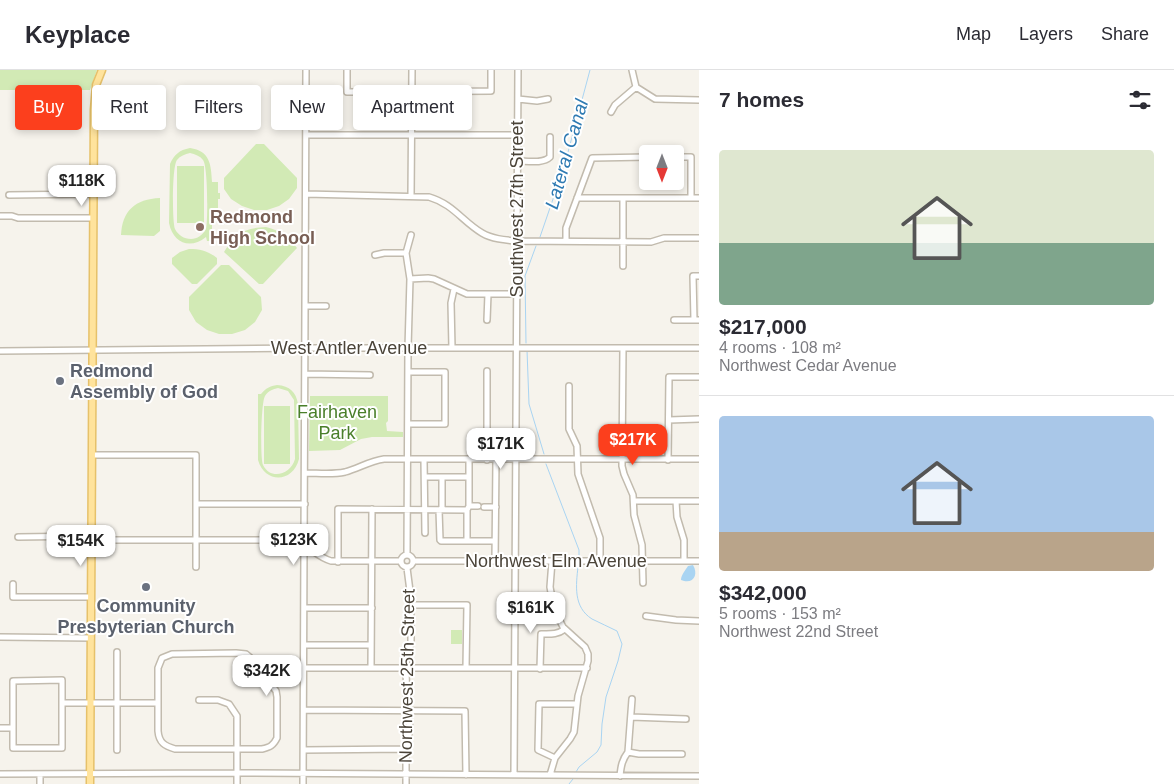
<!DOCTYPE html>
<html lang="en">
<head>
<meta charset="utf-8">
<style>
	:root { --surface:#fff; --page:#f2f2f3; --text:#2b2b33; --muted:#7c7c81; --line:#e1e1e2; --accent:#fc3f1d }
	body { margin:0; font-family:Arial,sans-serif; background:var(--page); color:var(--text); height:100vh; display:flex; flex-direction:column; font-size:19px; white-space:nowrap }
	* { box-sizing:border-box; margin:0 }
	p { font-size:16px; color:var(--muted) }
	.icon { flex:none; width:28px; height:28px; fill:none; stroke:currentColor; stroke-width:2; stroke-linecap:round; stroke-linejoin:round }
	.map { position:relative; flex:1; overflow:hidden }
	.drawer { display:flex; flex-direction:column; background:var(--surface); width:475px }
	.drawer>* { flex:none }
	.hud { position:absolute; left:15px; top:15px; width:475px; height:45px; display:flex; gap:10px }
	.needle { width:32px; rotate:180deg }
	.buttons { position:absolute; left:639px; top:75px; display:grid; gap:10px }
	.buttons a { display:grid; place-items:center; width:45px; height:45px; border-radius:5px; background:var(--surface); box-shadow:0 2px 8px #0003; font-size:25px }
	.price { position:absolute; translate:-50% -42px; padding:0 11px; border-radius:10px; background:#fff; color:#222; font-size:16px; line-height:32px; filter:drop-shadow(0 1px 2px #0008) }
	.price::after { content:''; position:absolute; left:50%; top:30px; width:15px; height:11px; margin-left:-8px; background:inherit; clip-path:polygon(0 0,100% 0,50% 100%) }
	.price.on { background:var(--accent); color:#fff }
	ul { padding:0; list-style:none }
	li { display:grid; align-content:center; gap:10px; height:265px; padding:0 20px }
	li+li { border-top:1px solid var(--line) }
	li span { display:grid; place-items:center; height:155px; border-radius:5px; color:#555 }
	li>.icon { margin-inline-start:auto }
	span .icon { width:90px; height:90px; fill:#fffc; stroke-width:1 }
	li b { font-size:21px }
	h2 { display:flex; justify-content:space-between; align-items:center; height:60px; padding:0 20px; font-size:21px }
	.chip { padding:0 18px; border-radius:5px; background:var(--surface); box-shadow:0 2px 8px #0003; font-size:18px; line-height:45px }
	.chip.on { background:var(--accent); color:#fff }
	header { display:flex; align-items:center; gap:30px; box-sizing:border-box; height:70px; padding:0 25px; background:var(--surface); border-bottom:1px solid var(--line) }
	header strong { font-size:24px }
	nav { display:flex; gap:28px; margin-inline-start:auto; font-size:18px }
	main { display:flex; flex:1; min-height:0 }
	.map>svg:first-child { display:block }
</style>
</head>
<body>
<header>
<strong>Keyplace</strong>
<nav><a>Map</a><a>Layers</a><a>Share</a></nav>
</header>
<main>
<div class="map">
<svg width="699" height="714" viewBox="0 0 699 714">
	<rect width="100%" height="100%" fill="#f6f3ec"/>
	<path fill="#d2eab5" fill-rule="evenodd" d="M0,0h97l-7,20h-90z
		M256,74h8l33,34v10l-8,11 -10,7 -12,4h-13l-12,-4 -11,-7 -7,-10v-11z
		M190,78c20,3 21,16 22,34h6v11h2v6h-2v10l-6,1v31h-5l-1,-4c-16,13 -33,6 -37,-14l1,-59c4,-9 9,-14 20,-16zM190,83c5,1 10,3 13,7 5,6 5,61 3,69 -3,6 -9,10 -15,10 -7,0 -13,-4 -16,-10 -3,-8 -3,-63 2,-69 3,-4 8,-6 13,-7z
		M177,96h27v57h-27z
		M160,128v33l-6,5 -33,-1c1,-24 14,-36 39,-37z
		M266,157c15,4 21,8 31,21l-34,36h-4l-35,-32c12,-19 20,-24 42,-25z
		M189,179c12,0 19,2 28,9v6l-20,20h-5l-20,-20v-6l8,-6z
		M221,195h8l32,32 1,13 -7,12 -10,8 -13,4h-13l-12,-4 -11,-8 -7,-12v-13z
		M277,315c13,1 19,7 21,19l1,55c-6,24 -34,25 -41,1v-66h3c5,-6 9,-8 16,-9zM278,318l10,3 6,9 1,59c-4,15 -24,22 -32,6 -3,-6 -2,-63 2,-69 3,-5 8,-7 13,-8z
		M310,326h78v25l-2,2 1,8 16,1v5h-31l-11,2 -21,11 -31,1z
		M264,336h26v58h-26z
		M451,560h11v14h-11z"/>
	<path fill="#a9d4f2" d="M693,495c6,10 0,20 -12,15 0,-5 4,-9 7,-14z"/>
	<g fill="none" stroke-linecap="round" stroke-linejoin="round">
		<path stroke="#a9d4f2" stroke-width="1" d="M540,167l24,-70 26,-97
			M526,273l-1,-67 11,-30
			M527,280l2,54 15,50
			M546,394l33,86v6
			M576,702l3,-5 18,-15 4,-7 1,-21 4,-27 12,-36 4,-17 -5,-13c-8,-4 -17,-8 -25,-12 -19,-12 -16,-34 -14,-52
			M569,714l4,-5"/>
		<defs>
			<path id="minor" d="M347,0v22l144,-1v-21
				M632,0l4,17
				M636,17l19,12 44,1
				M518,29l19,2 11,-2
				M611,42l4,-7 21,-18
				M306,65h211
				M675,87h16v41
				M517,91c10,0 26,3 33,-4v-20
				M306,124l123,3c24,7 33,24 53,36 10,6 23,7 35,8l134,1 13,-4h35
				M9,125l84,-1
				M411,126l1,-126
				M577,128h122
				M0,146h12l6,2h75
				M566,171v-13l26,-70 56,-1
				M375,185l9,-2h22
				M623,196v-68
				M410,209l18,-1 6,1 33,15h50
				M305,236h21
				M487,250l1,-26
				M674,250h25
				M694,250l-1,-44h6
				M452,278l-1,-45 3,-14
				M623,278l-1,118 2,8 9,21 1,20 8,30 1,38
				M0,281l305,-3h394
				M408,302h37v52h-37
				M305,304l65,1
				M569,316v43l8,17 1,28 22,64v23
				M669,350l30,-1
				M93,385h103v112
				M424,390l1,73
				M487,390v-89
				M668,390l1,-83h30
				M305,403c13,0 27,2 40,-1 14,-4 25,-11 39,-13h315
				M425,407h44
				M442,407v33
				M634,431h65
				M676,431l1,16 7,23v21
				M196,434h109
				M469,436h9
				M484,437h12
				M439,440l1,30 1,1h54
				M18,467l74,-1
				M92,470h200c15,3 24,17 39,21h69
				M467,471v-31l2,-4v-46
				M401 491a6 6 0 1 1 12 0a6 6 0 1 1-12 0Z
				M407,485l1,-207 2,-69 -4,-26 5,-18
				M413,491h286
				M495,491l1,-101
				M338,492v-53l129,1
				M13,514v13h78
				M411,535h56l-1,63
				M304,538h68
				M646,546l30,4 23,1
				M0,567l91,1
				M304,575h67
				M236,583l10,1 7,6 23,31 1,6v41c-4,8 -7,9 -15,11h-87c-10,-3 -16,-6 -17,-18v-63l4,-10 10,-4z
				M303,598h284
				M371,598l1,-159
				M540,599l1,-35c9,0 16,1 24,-5
				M62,610v68h-49v-67z
				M199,630h19l11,4 8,12v68
				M62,633h96
				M304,640l161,1 1,64
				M631,647l55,2
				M0,658h13
				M117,680v-98
				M304,680l102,-1
				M628,682l11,2h43
				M555,688l-17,-8 1,-46h38
				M0,704l238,-1 461,3
				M40,704v10
				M514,705l4,-705
				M550,705l5,-17 15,-19 4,-7 4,-36 10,-35v-7l-3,-7 -22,-20 -9,-18 -4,-22 2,-26
				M620,706c1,-10 2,-16 8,-24l4,-53
				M303,714l3,-714
				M406,714v-35l4,-21 -3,-18 -1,-42 1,-13 4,-11v-22l-1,-31 -3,-23"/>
			<path id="major" d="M90,714l4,-674 2,-25 6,-15"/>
		</defs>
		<use href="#minor" stroke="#c2bbae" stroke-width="8"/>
		<use href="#major" stroke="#e6c16a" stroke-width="9"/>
		<use href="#minor" stroke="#fff" stroke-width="5"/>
		<use href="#major" stroke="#ffe39c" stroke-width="6"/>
	</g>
	<circle fill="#8d6e63" stroke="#fff" stroke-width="2" cx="200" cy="157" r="5"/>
	<g fill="#6b7280" stroke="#fff" stroke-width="2">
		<circle cx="60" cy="311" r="5"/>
		<circle cx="146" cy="517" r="5"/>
	</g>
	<g text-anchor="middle" stroke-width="4" stroke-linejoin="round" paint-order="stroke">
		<g font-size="18" fill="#4b4439" stroke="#fff">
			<text transform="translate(517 139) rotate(-90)" y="6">Southwest 27th Street</text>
			<text x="349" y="284">West Antler Avenue</text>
			<text x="556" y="497">Northwest Elm Avenue</text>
			<text transform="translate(407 606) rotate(-89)" y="6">Northwest 25th Street</text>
		</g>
		<g font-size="18" font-weight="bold" fill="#785e54" stroke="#fff" text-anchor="start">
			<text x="210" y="153">Redmond<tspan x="210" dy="21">High School</tspan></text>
		</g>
		<g font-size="18" font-weight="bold" fill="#5b616d" stroke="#fff" text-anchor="start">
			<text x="70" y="307">Redmond<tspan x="70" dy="21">Assembly of God</tspan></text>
			<text x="146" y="542" text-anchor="middle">Community<tspan x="146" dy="21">Presbyterian Church</tspan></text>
		</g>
		<g font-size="18" fill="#4a7f2a" stroke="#fff">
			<text x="337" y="348">Fairhaven<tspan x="337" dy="21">Park</tspan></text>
		</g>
		<g font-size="19" font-style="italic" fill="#2e7ab2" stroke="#fff">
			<text transform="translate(566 84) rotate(-74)" y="7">Lateral Canal</text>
		</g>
	</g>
</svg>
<div class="buttons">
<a><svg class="needle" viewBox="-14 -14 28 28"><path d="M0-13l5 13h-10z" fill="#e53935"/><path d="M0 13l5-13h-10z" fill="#7c7c81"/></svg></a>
</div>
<b class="price" style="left:82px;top:137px">$118K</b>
<b class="price on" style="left:633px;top:396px">$217K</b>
<b class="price" style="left:501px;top:400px">$171K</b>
<b class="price" style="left:294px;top:496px">$123K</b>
<b class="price" style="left:81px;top:497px">$154K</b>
<b class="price" style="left:531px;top:564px">$161K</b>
<b class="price" style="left:267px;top:627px">$342K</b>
<div class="hud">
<a class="chip on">Buy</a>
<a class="chip">Rent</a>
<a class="chip">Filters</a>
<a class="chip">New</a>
<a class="chip">Apartment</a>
</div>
</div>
<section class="drawer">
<h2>7 homes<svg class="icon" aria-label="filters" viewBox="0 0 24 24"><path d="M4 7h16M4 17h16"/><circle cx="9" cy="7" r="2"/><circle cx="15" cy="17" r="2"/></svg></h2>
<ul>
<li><span style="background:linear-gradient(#dfe7d0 60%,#7fa58c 0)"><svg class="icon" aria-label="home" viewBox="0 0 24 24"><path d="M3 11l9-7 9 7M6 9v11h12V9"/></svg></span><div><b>$217,000</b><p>4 rooms · 108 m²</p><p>Northwest Cedar Avenue</p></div></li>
<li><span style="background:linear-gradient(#a9c7e8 75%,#b9a48a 0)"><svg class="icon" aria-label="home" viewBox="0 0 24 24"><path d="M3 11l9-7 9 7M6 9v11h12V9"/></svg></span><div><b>$342,000</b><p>5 rooms · 153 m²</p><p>Northwest 22nd Street</p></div></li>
</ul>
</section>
</main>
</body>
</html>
